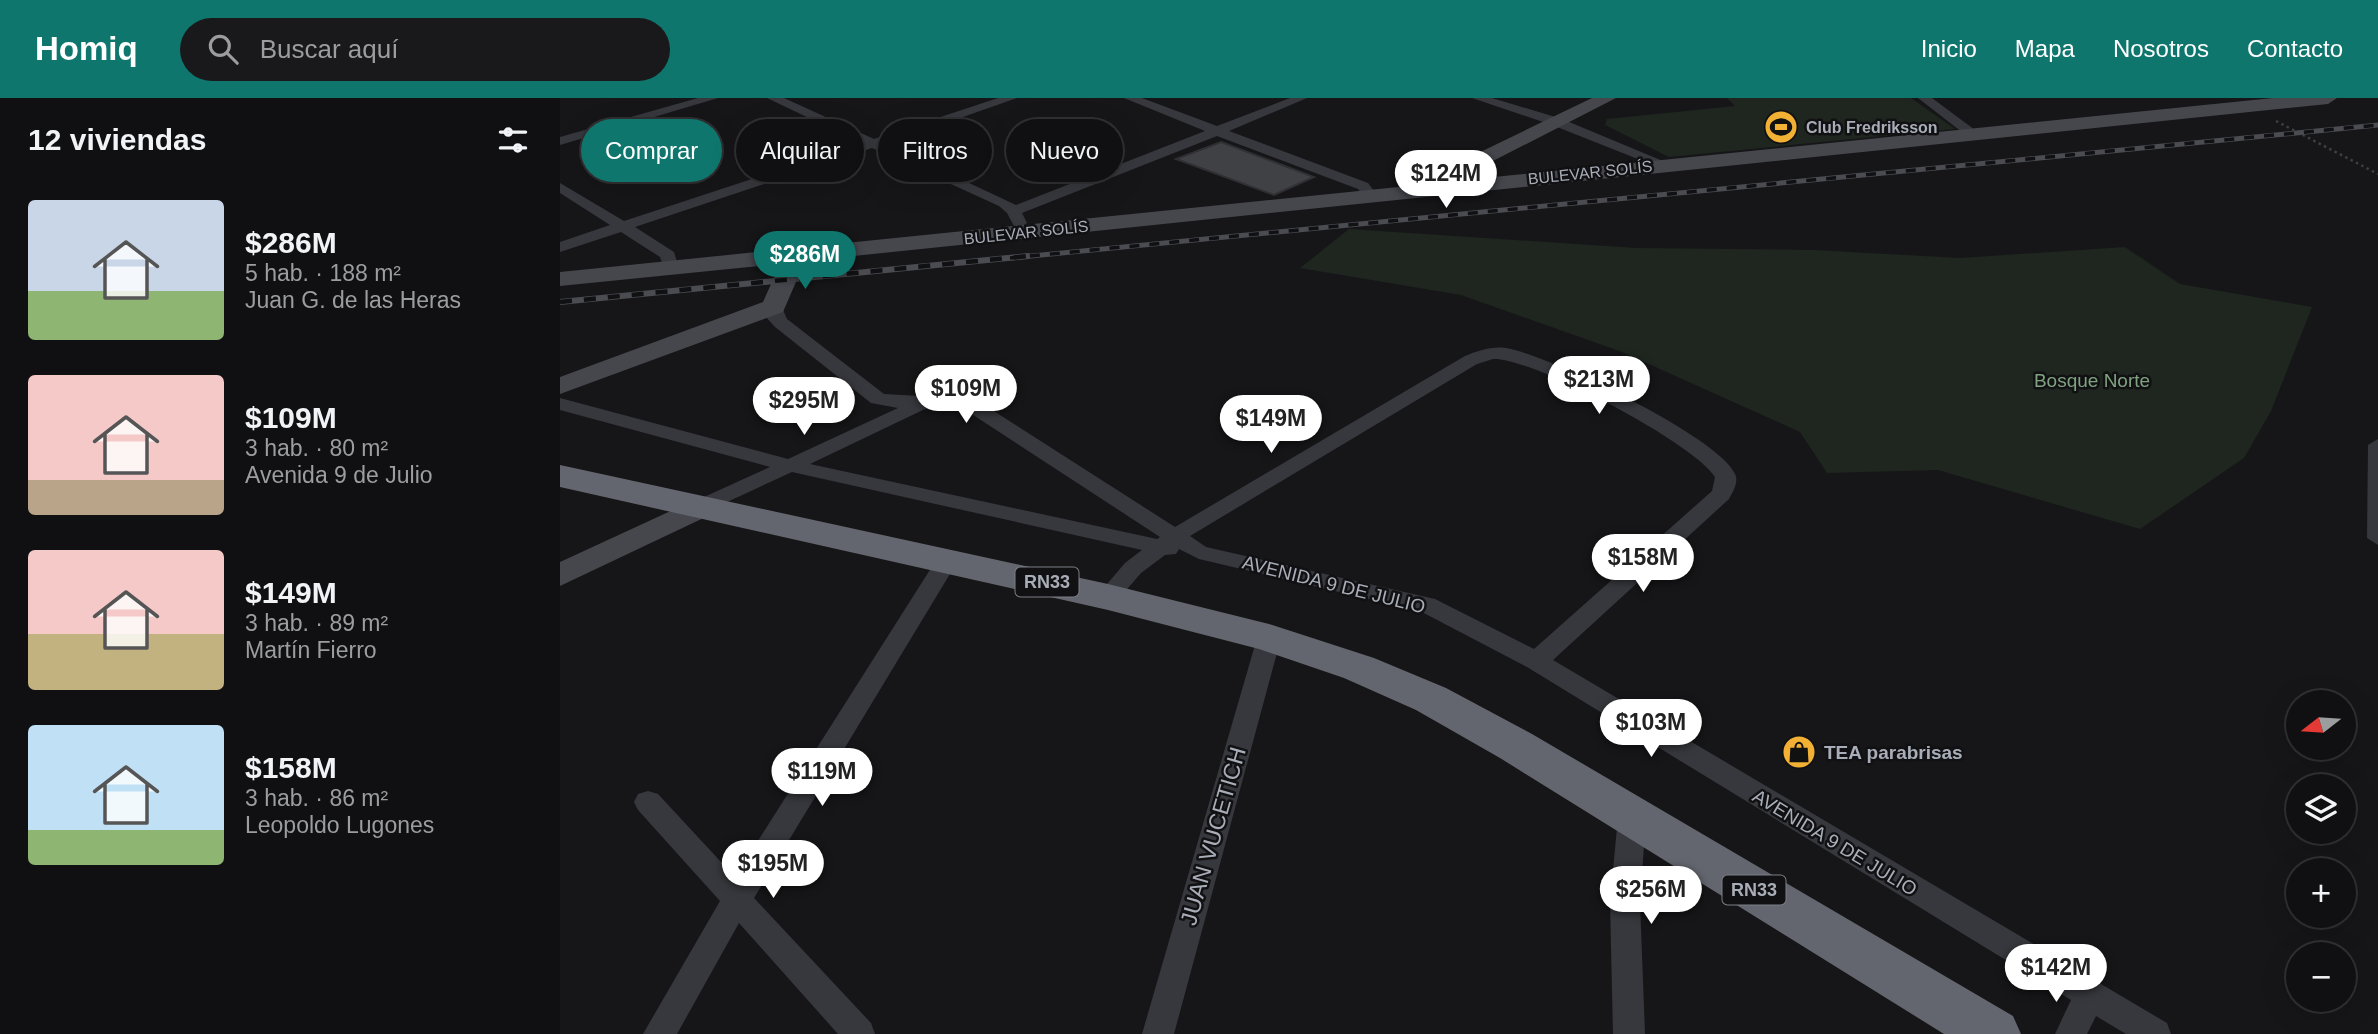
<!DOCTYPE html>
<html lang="es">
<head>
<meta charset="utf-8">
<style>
	:root { --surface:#101012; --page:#19191b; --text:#f1f3f6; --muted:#9c9d9f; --line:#303032; --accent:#0f766e }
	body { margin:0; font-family:Arial,sans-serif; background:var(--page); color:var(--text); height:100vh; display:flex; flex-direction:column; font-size:26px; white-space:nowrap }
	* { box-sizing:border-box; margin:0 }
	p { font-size:23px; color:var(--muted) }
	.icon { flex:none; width:38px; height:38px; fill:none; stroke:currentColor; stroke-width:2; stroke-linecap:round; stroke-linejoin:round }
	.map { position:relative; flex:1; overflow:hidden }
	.drawer { display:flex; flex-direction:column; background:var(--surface); width:560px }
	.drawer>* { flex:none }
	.guide { position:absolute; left:21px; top:21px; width:665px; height:63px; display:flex; gap:14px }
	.needle { width:46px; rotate:253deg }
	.buttons { position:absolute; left:1726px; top:592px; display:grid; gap:14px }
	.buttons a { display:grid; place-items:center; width:70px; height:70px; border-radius:50%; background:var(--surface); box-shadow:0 7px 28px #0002,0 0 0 2px var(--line); font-size:35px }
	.price { position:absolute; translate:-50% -60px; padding:0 16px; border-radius:24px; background:#fff; color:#222; font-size:23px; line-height:46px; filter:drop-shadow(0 2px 4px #0008) }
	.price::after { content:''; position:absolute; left:50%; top:42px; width:21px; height:16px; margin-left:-10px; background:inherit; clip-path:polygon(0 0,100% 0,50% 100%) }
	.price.selected { background:var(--accent); color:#fff }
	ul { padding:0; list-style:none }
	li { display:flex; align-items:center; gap:21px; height:175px; padding:0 28px }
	li span { display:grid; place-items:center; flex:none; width:196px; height:140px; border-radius:7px; color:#555 }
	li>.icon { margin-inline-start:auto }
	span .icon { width:84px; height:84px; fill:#fffc; stroke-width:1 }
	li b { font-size:30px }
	h2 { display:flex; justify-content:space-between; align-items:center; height:84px; padding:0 28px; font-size:30px }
	.pill { padding:0 24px; border-radius:32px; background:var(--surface); box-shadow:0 7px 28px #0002,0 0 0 2px var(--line); font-size:24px; line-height:63px }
	.pill.selected { background:var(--accent); color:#fff }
	header { display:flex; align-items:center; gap:42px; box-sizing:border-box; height:98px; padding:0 35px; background:var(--accent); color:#fff }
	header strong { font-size:33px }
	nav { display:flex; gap:38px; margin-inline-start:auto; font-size:24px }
	.search { width:490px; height:63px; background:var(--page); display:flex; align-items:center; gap:18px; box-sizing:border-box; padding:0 24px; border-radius:38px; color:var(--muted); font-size:26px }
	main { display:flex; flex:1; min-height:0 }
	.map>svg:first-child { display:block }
</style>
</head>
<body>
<header>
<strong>Homiq</strong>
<div class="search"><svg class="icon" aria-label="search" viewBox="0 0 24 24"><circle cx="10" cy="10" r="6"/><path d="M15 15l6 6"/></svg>Buscar aquí</div>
<nav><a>Inicio</a><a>Mapa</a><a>Nosotros</a><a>Contacto</a></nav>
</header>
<main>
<section class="drawer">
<h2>12 viviendas<svg class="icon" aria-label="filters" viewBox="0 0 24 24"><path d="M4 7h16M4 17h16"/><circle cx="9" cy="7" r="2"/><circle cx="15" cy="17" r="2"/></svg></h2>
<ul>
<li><span style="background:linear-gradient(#c9d6e8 65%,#8fb573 0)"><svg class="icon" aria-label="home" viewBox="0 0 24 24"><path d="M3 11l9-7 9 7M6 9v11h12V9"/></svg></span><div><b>$286M</b><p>5 hab. · 188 m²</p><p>Juan G. de las Heras</p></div></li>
<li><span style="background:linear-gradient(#f6c9c9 75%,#b9a48a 0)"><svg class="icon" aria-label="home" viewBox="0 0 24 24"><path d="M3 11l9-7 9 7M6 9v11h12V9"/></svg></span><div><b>$109M</b><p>3 hab. · 80 m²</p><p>Avenida 9 de Julio</p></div></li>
<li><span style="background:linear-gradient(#f6c9c9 60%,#c2b280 0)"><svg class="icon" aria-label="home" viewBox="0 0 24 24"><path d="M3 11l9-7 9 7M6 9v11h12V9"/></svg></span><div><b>$149M</b><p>3 hab. · 89 m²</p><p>Martín Fierro</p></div></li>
<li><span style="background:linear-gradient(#bfe0f5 75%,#8fb573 0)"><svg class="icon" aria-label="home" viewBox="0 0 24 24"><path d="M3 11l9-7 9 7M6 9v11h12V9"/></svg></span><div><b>$158M</b><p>3 hab. · 86 m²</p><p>Leopoldo Lugones</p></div></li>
</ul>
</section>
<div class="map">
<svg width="1818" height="936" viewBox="0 0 1818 936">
	<rect width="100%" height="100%" fill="#161618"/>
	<path fill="#1e261f" d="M1167,0h184l44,31 -286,28 -64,-32 2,-6 128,-13z
		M789,131l287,19 178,2 146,8 165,-11 55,37 132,23 -41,104 -27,47 -104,71 -202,-59 -111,3 -27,-41 -178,-80 -161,-57 -161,-27z"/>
	<path fill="#404145" stroke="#303034" stroke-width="2" d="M661,44l93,35 -40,18 -98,-36z"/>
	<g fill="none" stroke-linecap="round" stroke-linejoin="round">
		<path stroke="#3d3f44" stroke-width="2.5" stroke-dasharray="2.5 3.5" stroke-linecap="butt" d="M1716,23l102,53"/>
		<path fill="#37383d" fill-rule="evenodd" d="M138,0h20l-158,47v-8z
			M207,0h17l90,41 124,-41h19l-131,46 130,61 189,-74 -81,-33h18l75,28 73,-28h17l-78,33 139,52 10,13 -2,3h-10l-8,-10 -141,-53 -195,77 5,10 -8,5 -5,-2 -7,-13 -8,-7 -127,-58 -237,79 39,25 5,16 -2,3h-12l-5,-14 -39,-25 -61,20v-10l50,-17 -50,-32v-10l64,38 237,-78z
			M912,0h20l70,21 108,45 -12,3 -106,-42z
			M1358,0h14l47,35 -12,3z
			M214,204l6,1 7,16 97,75 91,5 200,128 290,-171c12,-5 27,-10 41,-8 42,7 213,89 229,126 4,8 -2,18 -6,25l-176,161 614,363 4,11h-45l-30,-18 -9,18h-32l16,-34 -544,-333 -107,-56 -221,-52 -20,-10 -3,5 -11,1 -24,18 -25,29h-16l-4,-5 29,-34 17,-13 -350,-78 -91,42 -11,-7 3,-5 77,-35 -210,-57v-12l228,61 110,-51 -27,-5 -96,-76 -10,-11v-9zM933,261c39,-2 202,85 222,118l-3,14 -178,158 -99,-50 -229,-52 -16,-11 287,-172zM365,311h39l196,128 -3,2 -347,-75z
			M1818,341v106l-11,-7 1,-93z
			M388,454l8,2 3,5 -205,339 117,125 4,11h-37l-99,-111 -62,111h-34l77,-133 -82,-91 -4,-8 4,-8 10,-3 10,3 77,83 205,-323z
			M709,532l9,2 3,6 -107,396h-32l115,-396 3,-6z
			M1072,708l10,3 4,8 -6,85 5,132h-32l-3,-132 8,-85 4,-8z"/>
		<path fill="#45474d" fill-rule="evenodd" d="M1032,0h24l-162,83 819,-83h64l-9,6 -1523,157 -22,51 -223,82v-17l203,-75 17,-38 -220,22v-14l868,-88 13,-13z
			M141,399l11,3 5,7 -5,7 -152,72v-24z"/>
		<path fill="#63666e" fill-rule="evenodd" d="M0,367l548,119 161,40 105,34 72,30 86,46 481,282 8,18h-77l-444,-276 -84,-48 -72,-32 -85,-29 -151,-39 -548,-123z"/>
		<defs>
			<path id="rail-far1" d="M450,160l1368,-133"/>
			<path id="rail" d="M0,204l468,-46"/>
		</defs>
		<use href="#rail-far1" stroke="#4a4c52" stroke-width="5"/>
		<use href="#rail" stroke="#4a4c52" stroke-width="6"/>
		<use href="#rail-far1" stroke="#111113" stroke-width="3.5" stroke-dasharray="10" stroke-linecap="butt"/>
		<use href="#rail" stroke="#111113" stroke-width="4.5" stroke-dasharray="12" stroke-linecap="butt"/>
	</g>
	<defs>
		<symbol id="stadium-disc" viewBox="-11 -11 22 22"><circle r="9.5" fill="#f2b134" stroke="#111113"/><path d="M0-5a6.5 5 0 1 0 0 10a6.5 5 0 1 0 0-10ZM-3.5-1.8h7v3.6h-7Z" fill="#111"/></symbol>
		<symbol id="shop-disc" viewBox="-11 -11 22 22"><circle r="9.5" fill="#f2b134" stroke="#111113"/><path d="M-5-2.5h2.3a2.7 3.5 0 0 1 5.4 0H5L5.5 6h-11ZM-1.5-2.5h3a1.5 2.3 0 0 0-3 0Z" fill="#111"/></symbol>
	</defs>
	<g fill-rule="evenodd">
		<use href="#stadium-disc" x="1202" y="10" width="38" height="38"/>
		<use href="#shop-disc" x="1220" y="635" width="38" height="38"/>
	</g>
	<g text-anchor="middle" stroke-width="5" stroke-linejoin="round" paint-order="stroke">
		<g font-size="16" font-weight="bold" fill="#a8adb8" stroke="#111113" text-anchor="start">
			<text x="1246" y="35">Club Fredriksson</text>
		</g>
		<g font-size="16" fill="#a8adb8" stroke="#111113">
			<text transform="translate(1030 74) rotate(-6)" y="6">BULEVAR SOLÍS</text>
			<text transform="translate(466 134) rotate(-6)" y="6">BULEVAR SOLÍS</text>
		</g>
		<g fill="#111113" stroke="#7b7e86" stroke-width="2">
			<rect x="455.5" y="469.5" width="63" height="29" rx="5"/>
			<rect x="1162.5" y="777.5" width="63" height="29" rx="5"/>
		</g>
		<g font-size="18" font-weight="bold" fill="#a8adb8">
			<text x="487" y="490">RN33</text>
			<text x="1194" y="798">RN33</text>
		</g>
		<g font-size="19" fill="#7fa381" stroke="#111113">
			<text x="1532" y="289">Bosque Norte</text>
		</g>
		<g font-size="19" fill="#a8adb8" stroke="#111113">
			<text transform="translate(774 486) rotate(14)" y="7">AVENIDA 9 DE JULIO</text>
			<text transform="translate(1275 744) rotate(31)" y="7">AVENIDA 9 DE JULIO</text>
		</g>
		<g font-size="19" font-weight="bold" fill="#a8adb8" stroke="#111113" text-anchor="start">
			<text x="1264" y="661">TEA parabrisas</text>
		</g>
		<g font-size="23" fill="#a8adb8" stroke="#111113">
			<text transform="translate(653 738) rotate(-74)" y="8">JUAN VUCETICH</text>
		</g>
	</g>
</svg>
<div class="buttons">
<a><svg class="needle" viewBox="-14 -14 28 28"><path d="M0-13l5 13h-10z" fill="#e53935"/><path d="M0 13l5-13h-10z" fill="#9c9d9f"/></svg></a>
<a><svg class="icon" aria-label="layers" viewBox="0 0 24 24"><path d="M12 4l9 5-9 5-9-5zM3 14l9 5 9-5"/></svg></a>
<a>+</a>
<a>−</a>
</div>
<b class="price" style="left:886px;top:112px">$124M</b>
<b class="price selected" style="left:245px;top:193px">$286M</b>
<b class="price" style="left:1039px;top:318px">$213M</b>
<b class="price" style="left:406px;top:327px">$109M</b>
<b class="price" style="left:244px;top:339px">$295M</b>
<b class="price" style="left:711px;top:357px">$149M</b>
<b class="price" style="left:1083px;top:496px">$158M</b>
<b class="price" style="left:1091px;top:661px">$103M</b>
<b class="price" style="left:262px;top:710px">$119M</b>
<b class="price" style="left:213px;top:802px">$195M</b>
<b class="price" style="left:1091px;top:828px">$256M</b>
<b class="price" style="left:1496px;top:906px">$142M</b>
<div class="guide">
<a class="pill selected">Comprar</a>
<a class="pill">Alquilar</a>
<a class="pill">Filtros</a>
<a class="pill">Nuevo</a>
</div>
</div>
</main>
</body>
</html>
